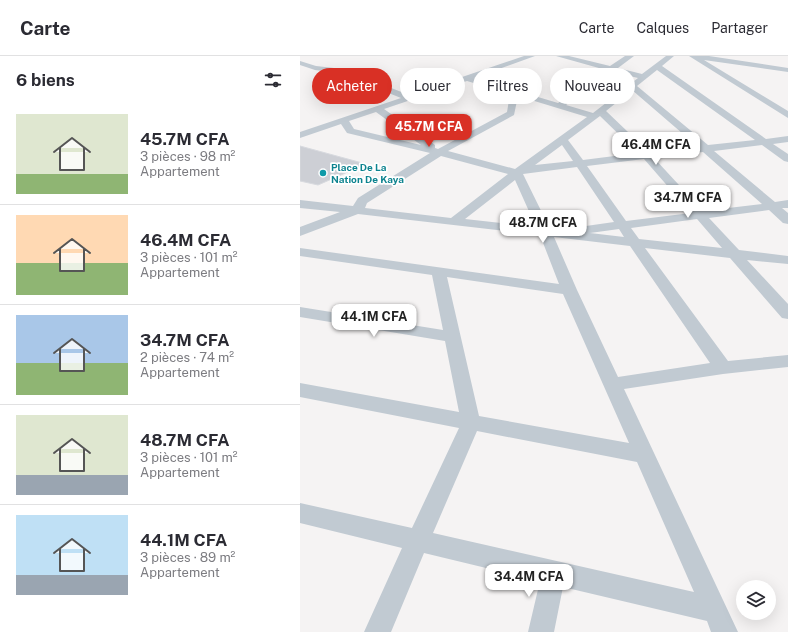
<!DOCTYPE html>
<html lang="fr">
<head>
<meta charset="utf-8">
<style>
	:root { --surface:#fff; --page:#f2f2f3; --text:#2b2b33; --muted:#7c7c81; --line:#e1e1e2; --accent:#d93025 }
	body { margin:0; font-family:"Public Sans",sans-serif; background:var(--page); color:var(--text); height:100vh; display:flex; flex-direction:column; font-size:15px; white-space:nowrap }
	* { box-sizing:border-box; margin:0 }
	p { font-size:13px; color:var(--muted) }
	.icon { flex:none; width:22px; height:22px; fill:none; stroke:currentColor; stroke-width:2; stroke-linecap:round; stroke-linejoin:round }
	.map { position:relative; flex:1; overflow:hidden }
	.panel { display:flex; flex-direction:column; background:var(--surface); width:300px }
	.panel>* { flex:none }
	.guide { position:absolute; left:12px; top:12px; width:380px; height:36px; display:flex; gap:8px }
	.controls { position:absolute; left:436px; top:524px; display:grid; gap:8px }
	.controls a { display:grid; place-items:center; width:40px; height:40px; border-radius:50%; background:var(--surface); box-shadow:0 4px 16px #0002; font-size:20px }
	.price { position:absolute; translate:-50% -34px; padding:0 9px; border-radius:8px; background:#fff; color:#222; font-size:13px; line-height:26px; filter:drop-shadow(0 1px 2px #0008) }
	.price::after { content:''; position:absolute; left:50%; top:24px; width:12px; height:9px; margin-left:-6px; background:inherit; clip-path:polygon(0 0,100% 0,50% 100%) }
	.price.active { background:var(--accent); color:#fff }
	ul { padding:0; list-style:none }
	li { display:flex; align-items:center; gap:12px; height:100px; padding:0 16px }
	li+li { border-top:1px solid var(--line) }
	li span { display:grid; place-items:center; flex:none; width:112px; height:80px; border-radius:0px; color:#555 }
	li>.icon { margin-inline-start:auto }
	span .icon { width:48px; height:48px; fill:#fffc; stroke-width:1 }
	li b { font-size:17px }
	h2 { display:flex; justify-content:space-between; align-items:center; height:48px; padding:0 16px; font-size:17px }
	.chip { padding:0 14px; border-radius:18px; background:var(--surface); box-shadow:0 4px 16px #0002; font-size:14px; line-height:36px }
	.chip.active { background:var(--accent); color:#fff }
	header { display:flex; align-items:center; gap:24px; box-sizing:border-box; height:56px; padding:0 20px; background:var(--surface); border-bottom:1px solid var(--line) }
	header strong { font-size:19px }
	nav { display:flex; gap:22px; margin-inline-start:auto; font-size:14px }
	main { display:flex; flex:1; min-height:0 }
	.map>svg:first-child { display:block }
</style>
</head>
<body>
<header>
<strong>Carte</strong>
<nav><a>Carte</a><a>Calques</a><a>Partager</a></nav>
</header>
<main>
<section class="panel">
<h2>6 biens<svg class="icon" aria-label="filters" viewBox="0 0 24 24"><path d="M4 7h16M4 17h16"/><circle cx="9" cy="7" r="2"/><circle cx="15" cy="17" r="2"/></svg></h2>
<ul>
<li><span style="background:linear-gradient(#dfe7d0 75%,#8fb573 0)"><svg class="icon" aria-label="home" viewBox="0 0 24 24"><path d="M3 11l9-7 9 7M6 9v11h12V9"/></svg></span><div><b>45.7M CFA</b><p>3 pièces · 98 m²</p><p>Appartement</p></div></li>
<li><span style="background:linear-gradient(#ffd9b3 60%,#8fb573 0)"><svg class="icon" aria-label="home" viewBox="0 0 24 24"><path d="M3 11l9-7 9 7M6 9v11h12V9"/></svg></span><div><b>46.4M CFA</b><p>3 pièces · 101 m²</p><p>Appartement</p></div></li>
<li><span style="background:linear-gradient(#a9c7e8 60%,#8fb573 0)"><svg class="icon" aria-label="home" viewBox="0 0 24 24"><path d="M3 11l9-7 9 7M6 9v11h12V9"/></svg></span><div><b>34.7M CFA</b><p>2 pièces · 74 m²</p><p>Appartement</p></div></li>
<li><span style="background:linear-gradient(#dfe7d0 75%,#9aa5b1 0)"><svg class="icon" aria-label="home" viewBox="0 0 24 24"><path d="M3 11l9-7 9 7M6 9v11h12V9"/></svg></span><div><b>48.7M CFA</b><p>3 pièces · 101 m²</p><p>Appartement</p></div></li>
<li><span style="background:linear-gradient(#bfe0f5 75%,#9aa5b1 0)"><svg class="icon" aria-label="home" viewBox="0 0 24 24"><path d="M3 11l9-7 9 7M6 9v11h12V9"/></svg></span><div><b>44.1M CFA</b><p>3 pièces · 89 m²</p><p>Appartement</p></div></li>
</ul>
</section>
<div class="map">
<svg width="488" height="576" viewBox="0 0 488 576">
	<rect width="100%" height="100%" fill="#f5f3f3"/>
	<path fill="#cdcfd5" stroke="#d7d9de" d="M0,90l66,18 -48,21 -18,-4z"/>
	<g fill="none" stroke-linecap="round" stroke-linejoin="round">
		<path fill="#c1cad2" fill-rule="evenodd" d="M224,0h11l-61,22 84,25 48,-33 -50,-14h13l41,10 15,-10h9l-16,12 24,6 24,-18h8l-12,10 104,73 22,-3v6l-15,2 15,10v8l-4,-1 -22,-16 -48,6 61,51 13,-2v8h-6l6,5v11l-5,-1 -14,-13 -60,8 30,32 49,6v8l-41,-4 41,44v15l-6,-1 -52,-60 -85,-10 83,113 60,-6v12l-65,7 -99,15 114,243h-27l-4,-11 -144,-34 -9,45h-26l12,-51 -116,-28 -33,79h-27l38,-84 -102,-25v-20l112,25 47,-100 -159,-31v-14l159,29 -14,-71 -145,-24v-10l143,23 -11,-55 -132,-19v-8l259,36 -19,-49 -182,-21 -58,22v-9l40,-15 -40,-4v-8l53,6 5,-8 72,-45 -83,-20 -6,-9 -41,14v-6l101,-34 -62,-25 -24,-3 -15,-5v-4l16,5 27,3 66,26zM357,14l98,70 -47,5 -71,-59zM313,16l25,6 -45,35 -27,-8zM167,25l43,13 -3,18 -69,37 -3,-1v-3l-51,-36zM332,34l65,56 -48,6 -43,-41zM218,40l69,21 -72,52 -67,-18 66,-36zM76,56l45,33 -67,-16 -5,-8zM300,60l38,37 -55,7 -15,-20zM262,89l11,16 -38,4zM403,96l59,52 -59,7 -49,-53zM141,100l67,18 -57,44 -86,-10 2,-5zM344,103l47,54 -65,8 -39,-55zM277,111l37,55 -35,5 -2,3 2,2 -29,-3 -27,-55zM215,124l21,47 -71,-8zM397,163l25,29 -83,-9 -8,-11zM319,173l5,8 -34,-4zM254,181l76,9 80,117 -92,14 -41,-87zM147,221l116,17 66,149 -150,-27zM177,375l160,31 57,130 -261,-59z
			M389,0h20l79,12v4l-84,-12 84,51v7z"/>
	</g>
	<circle fill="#0f9aa8" stroke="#fff" stroke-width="1.5" cx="23" cy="117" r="4"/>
	<g text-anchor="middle" stroke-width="3.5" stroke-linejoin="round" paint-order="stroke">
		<g font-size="10" font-weight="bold" fill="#0d838f" stroke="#fff" text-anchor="start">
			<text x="31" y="115">Place De La<tspan x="31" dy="12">Nation De Kaya</tspan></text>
		</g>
	</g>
</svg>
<div class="controls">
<a><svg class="icon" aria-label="layers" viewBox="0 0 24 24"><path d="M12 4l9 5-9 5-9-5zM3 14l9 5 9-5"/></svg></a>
</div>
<b class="price active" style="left:129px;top:92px">45.7M CFA</b>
<b class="price" style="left:356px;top:110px">46.4M CFA</b>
<b class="price" style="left:388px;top:163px">34.7M CFA</b>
<b class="price" style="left:243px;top:188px">48.7M CFA</b>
<b class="price" style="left:74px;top:282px">44.1M CFA</b>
<b class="price" style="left:229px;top:542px">34.4M CFA</b>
<div class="guide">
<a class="chip active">Acheter</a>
<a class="chip">Louer</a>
<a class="chip">Filtres</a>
<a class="chip">Nouveau</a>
</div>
</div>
</main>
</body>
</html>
